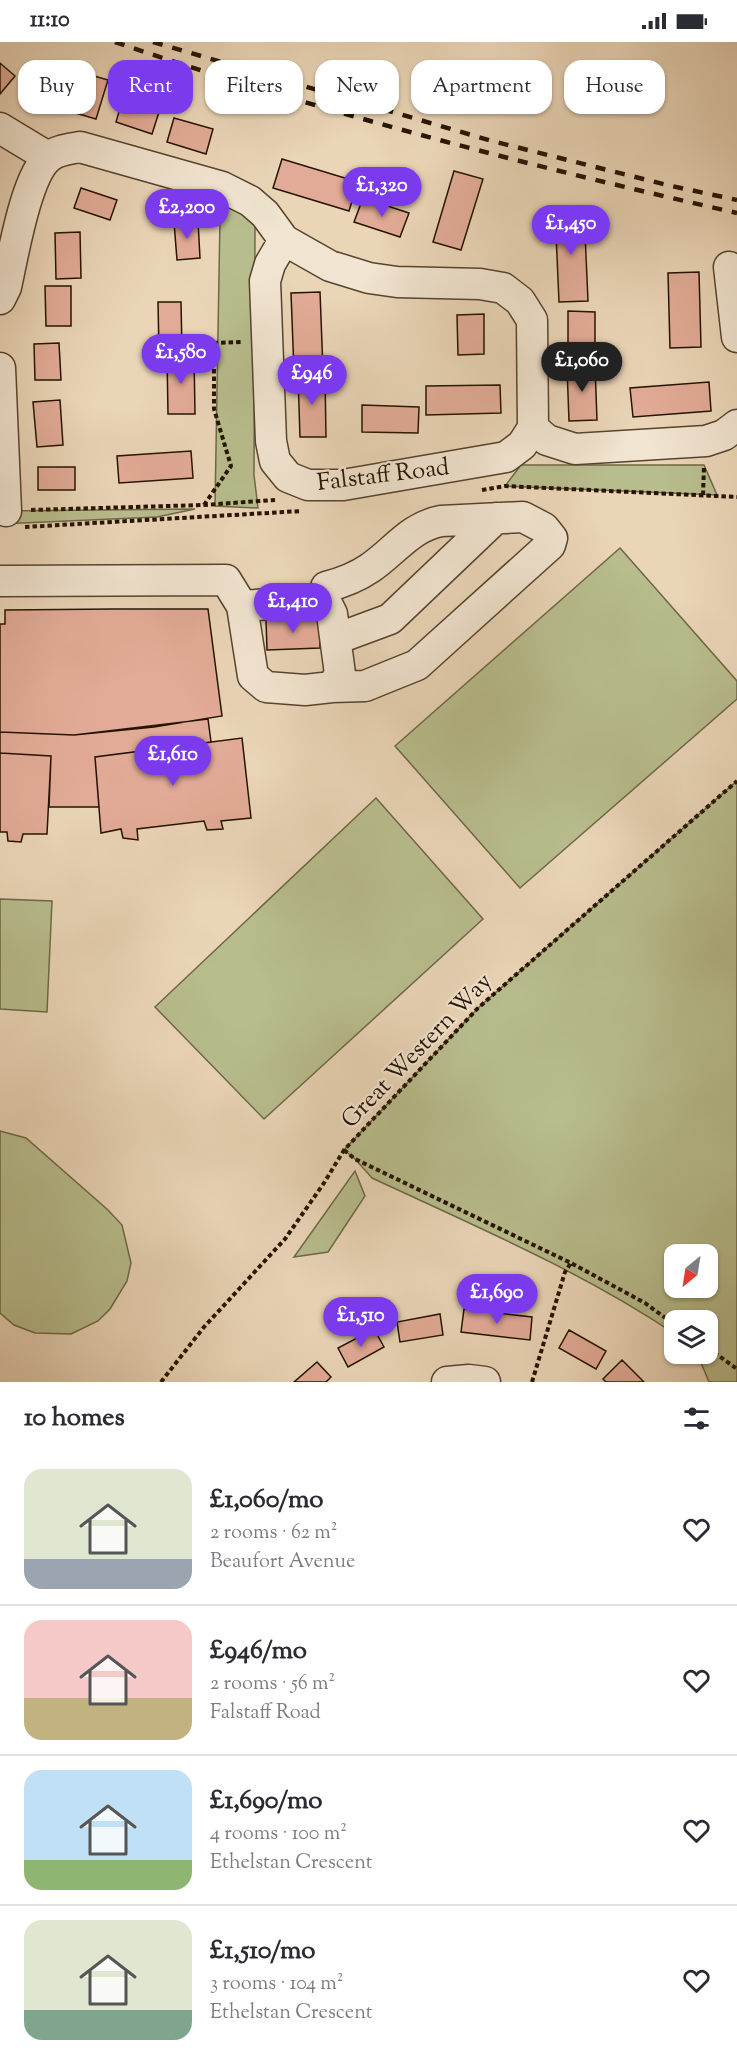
<!DOCTYPE html>
<html lang="en">
<head>
<meta charset="utf-8">
<style>
	:root { --surface:#fff; --page:#f7f7f7; --text:#2b2b33; --muted:#7c7c81; --line:#e1e1e2; --accent:#7c3aed }
	body { margin:0; font-family:"Sorts Mill Goudy",serif; background:var(--page); color:var(--text); height:100vh; display:flex; flex-direction:column; font-size:22px; white-space:nowrap }
	* { box-sizing:border-box; margin:0 }
	p { font-size:20px; color:var(--muted) }
	.icon { flex:none; width:33px; height:33px; fill:none; stroke:currentColor; stroke-width:2; stroke-linecap:round; stroke-linejoin:round }
	.map { position:relative; height:1340px; overflow:hidden }
	.sheet { display:flex; flex-direction:column; background:var(--surface); flex:1 }
	.sheet>* { flex:none }
	.top-card { position:absolute; left:18px; top:18px; width:702px; height:54px; display:flex; gap:12px }
	.needle { width:39px; rotate:210deg }
	.fabs { position:absolute; left:664px; top:1202px; display:grid; gap:12px }
	.fabs a { display:grid; place-items:center; width:54px; height:54px; border-radius:12px; background:var(--surface); box-shadow:0 2px 4px #0004; font-size:30px }
	.price { position:absolute; translate:-50% -51px; padding:0 14px; border-radius:21px; background:var(--accent); color:#fff; font-size:20px; line-height:39px; filter:drop-shadow(0 2px 3px #0008) }
	.price::after { content:''; position:absolute; left:50%; top:36px; width:18px; height:14px; margin-left:-9px; background:inherit; clip-path:polygon(0 0,100% 0,50% 100%) }
	.price.current { background:#222; color:#fff }
	ul { padding:0; list-style:none }
	li { display:flex; align-items:center; gap:18px; height:150px; padding:0 24px }
	li+li { border-top:2px solid var(--line) }
	li span { display:grid; place-items:center; flex:none; width:168px; height:120px; border-radius:18px; color:#555 }
	li>.icon { margin-inline-start:auto }
	span .icon { width:72px; height:72px; fill:#fffc; stroke-width:1 }
	li b { font-size:26px }
	h2 { display:flex; justify-content:space-between; align-items:center; height:72px; padding:0 24px; font-size:26px }
	.tag { padding:0 21px; border-radius:18px; background:var(--surface); box-shadow:0 2px 4px #0004; font-size:21px; line-height:54px }
	.tag.current { background:var(--accent); color:#fff }
	.status { display:flex; justify-content:space-between; align-items:center; height:42px; padding:0 30px; background:var(--surface); direction:ltr }
	.status svg { height:16px; fill:currentColor }
	.map>svg:first-child { display:block }
</style>
</head>
<body>
<div class="status"><b>11:10</b><svg viewBox="0 0 49 12"><path d="M0 12V9h3v3zM5 12V6h3v6zM10 12V3h3v9zM15 12V0h3v12zM26 1h20v11H26zM47 4h2v5h-2z"/></svg></div>
<div class="map">
<svg width="737" height="1340" viewBox="0 0 737 1340">
	<rect width="100%" height="100%" fill="#ead5b7"/>
	<filter id="stains"><feTurbulence type="fractalNoise" baseFrequency=".00333" numOctaves="4"/><feColorMatrix values="0 0 0 0 .2 0 0 0 0 .09 0 0 0 0 .02 0 0 0 .5 -.17"/></filter>
	<radialGradient id="worn" r=".72"><stop offset=".6" stop-color="#630" stop-opacity="0"/><stop offset="1" stop-color="#630" stop-opacity=".3"/></radialGradient>
	<path fill="#b8bd8d" stroke="#6e6846" stroke-width="1.5" fill-rule="evenodd" d="M228,165l15,7 12,12 -1,249 4,33 -43,-2 5,-288z
		M521,423h183l13,30 -212,-9z
		M195,467l-38,8 -157,7v-13z
		M620,506l117,133v18l-217,189 -125,-142z
		M737,739v601h-28l-12,-29h11v-33h-33v14c-94,-63 -200,-108 -303,-156l-17,-19 -11,-9 134,-142zM675,1212h33v33h-33z
		M376,756l107,121 -219,200 -109,-112z
		M0,857l52,2 -5,111 -47,-3z
		M0,1089l26,7 82,72 14,15 9,38 -4,18 -17,28 -12,12 -27,13 -36,-1 -21,-8 -14,-12z
		M355,1129l10,25 -37,56 -34,5z"/>
	<path fill="#e2ab97" stroke="#251400" stroke-width="1.5" d="M0,21l15,13 -15,18z
		M49,23l19,15 -26,32 -18,-15z
		M84,31l24,7 -12,39 -24,-7z
		M123,56l37,11 -8,25 -36,-12z
		M174,76l39,11 -7,25 -39,-12z
		M282,117l76,23 -9,29 -76,-23z
		M454,129l29,8 -22,71 -28,-8z
		M81,146l36,12 -7,20 -36,-12z
		M363,156l46,15 -9,24 -46,-15z
		M584,168l4,91 -29,1 -4,-91z
		M198,179l2,37 -23,2 -3,-38z
		M80,190l1,46 -25,1 -1,-46z
		M699,230l2,75 -31,1 -2,-75z
		M45,244h26v40h-25z
		M320,250l3,78 -29,1 -3,-78z
		M158,260h23l1,49 -23,1z
		M568,269l27,1v40h-27z
		M484,272v40l-26,1 -1,-40z
		M59,301l2,37h-26l-1,-36z
		M194,313l1,59h-27l-1,-58z
		M595,324l2,54 -28,1 -2,-54z
		M325,333l1,62h-26l-2,-61z
		M709,340l2,29 -78,6 -3,-29z
		M500,343l1,28 -75,2v-29z
		M60,358l3,45 -26,2 -4,-45z
		M362,363l57,2 -1,26 -56,-1z
		M191,409l2,27 -74,5 -2,-27z
		M38,425h37v23h-37z
		M114,567h94l14,107 -68,11 -80,8 -74,-3v-108h5v-14z
		M319,576l1,30 -53,2 -1,-30z
		M208,677l3,23 -116,15 4,50h-50l2,-51 -51,-3v-21l74,3z
		M242,696l9,80 -30,3 2,8 -16,1 -3,-9 -67,8 1,11 -15,-2 -2,-9 -20,4 -6,-76z
		M0,711l51,3 -4,78h-24l-2,8 -13,-1 -1,-9h-7z
		M464,1267l68,8 -2,23 -69,-8z
		M440,1272l3,21 -43,7 -3,-20z
		M374,1287l10,18 -36,20 -10,-19z
		M569,1288l37,21 -10,18 -37,-21z
		M622,1318l22,22h-38l-3,-3z
		M317,1320l14,15 -5,5h-32z"/>
	<g fill="none" stroke-linecap="round" stroke-linejoin="round">
		<defs>
			<path id="minor" d="M0,86l48,29
				M284,198l-14,24 -5,17 6,160 4,20 13,16 20,8h35l163,-28 16,-12 11,-17
				M729,225l8,70
				M0,257l6,-12c7,-31 20,-112 43,-130 8,-7 21,-8 31,-10l142,40 28,14 15,13 19,26 46,26 39,12 28,4 83,2 23,4 17,13 12,19 1,108 14,12 28,9 131,-8 18,-6 13,-10
				M0,326l6,143
				M0,539l226,-1 16,26 11,70 13,11 39,3 27,-3 8,-13 -8,-60 -7,-14 -83,6
				M325,558l1,-13c15,-4 31,-10 44,-19 25,-17 40,-41 71,-47l82,-4 21,11 8,10 -2,7 -133,120 -52,21 -33,1
				M336,597l54,-20 106,-101
				M447,1340l22,-2 16,2"/>
		</defs>
		<use href="#minor" stroke="#56442e" stroke-width="33"/>
		<path stroke="#251400" stroke-width="4" stroke-dasharray="4.5 3" stroke-linecap="butt" d="M482,448l23,-4 232,11
			M703,453l1,-29
			M204,463l27,-39 -17,-57v-66l29,-1
			M31,468l172,-5 72,-5
			M25,485l277,-16
			M344,1108l11,9 216,104 74,40 30,22
			M708,1306l29,21
			M161,1340l43,-55 81,-88 39,-56 20,-33 134,-142 259,-227
			M532,1340l33,-110 6,-9"/>
		<use href="#minor" stroke="#f1e4d0" stroke-width="30"/>
		<path stroke="#251400" stroke-width="4.5" stroke-dasharray="10 10" stroke-linecap="butt" d="M115,0c202,69 414,124 622,171
			M153,0l339,99 175,44 70,15"/>
	</g>
	<g text-anchor="middle" stroke-width="4.5" stroke-linejoin="round" paint-order="stroke">
		<g font-size="24" fill="#251400" stroke="#f1e4d0">
			<text transform="translate(383 432) rotate(-7)" y="8">Falstaff Road</text>
			<text transform="translate(416 1008) rotate(-46)" y="8">Great Western Way</text>
		</g>
	</g>
	<rect width="100%" height="100%" filter="url(#stains)"/>
	<rect width="100%" height="100%" fill="url(#worn)"/>
</svg>
<div class="fabs">
<a><svg class="needle" viewBox="-14 -14 28 28"><path d="M0-13l5 13h-10z" fill="#e53935"/><path d="M0 13l5-13h-10z" fill="#7c7c81"/></svg></a>
<a><svg class="icon" aria-label="layers" viewBox="0 0 24 24"><path d="M12 4l9 5-9 5-9-5zM3 14l9 5 9-5"/></svg></a>
</div>
<b class="price" style="left:382px;top:176px">£1,320</b>
<b class="price" style="left:187px;top:198px">£2,200</b>
<b class="price" style="left:571px;top:214px">£1,450</b>
<b class="price" style="left:181px;top:343px">£1,580</b>
<b class="price current" style="left:582px;top:351px">£1,060</b>
<b class="price" style="left:312px;top:364px">£946</b>
<b class="price" style="left:293px;top:592px">£1,410</b>
<b class="price" style="left:173px;top:745px">£1,610</b>
<b class="price" style="left:497px;top:1283px">£1,690</b>
<b class="price" style="left:361px;top:1306px">£1,510</b>
<div class="top-card">
<a class="tag">Buy</a>
<a class="tag current">Rent</a>
<a class="tag">Filters</a>
<a class="tag">New</a>
<a class="tag">Apartment</a>
<a class="tag">House</a>
</div>
</div>
<section class="sheet">
<h2>10 homes<svg class="icon" aria-label="filters" viewBox="0 0 24 24"><path d="M4 7h16M4 17h16"/><circle cx="9" cy="7" r="2"/><circle cx="15" cy="17" r="2"/></svg></h2>
<ul>
<li><span style="background:linear-gradient(#dfe7d0 75%,#9aa5b1 0)"><svg class="icon" aria-label="home" viewBox="0 0 24 24"><path d="M3 11l9-7 9 7M6 9v11h12V9"/></svg></span><div><b>£1,060/mo</b><p>2 rooms · 62 m²</p><p>Beaufort Avenue</p></div><svg class="icon" aria-label="heart" viewBox="0 0 24 24"><path d="M12 20l-8-8c-3-5 5-10 8-4 3-6 11-1 8 4z"/></svg></li>
<li><span style="background:linear-gradient(#f6c9c9 65%,#c2b280 0)"><svg class="icon" aria-label="home" viewBox="0 0 24 24"><path d="M3 11l9-7 9 7M6 9v11h12V9"/></svg></span><div><b>£946/mo</b><p>2 rooms · 56 m²</p><p>Falstaff Road</p></div><svg class="icon" aria-label="heart" viewBox="0 0 24 24"><path d="M12 20l-8-8c-3-5 5-10 8-4 3-6 11-1 8 4z"/></svg></li>
<li><span style="background:linear-gradient(#bfe0f5 75%,#8fb573 0)"><svg class="icon" aria-label="home" viewBox="0 0 24 24"><path d="M3 11l9-7 9 7M6 9v11h12V9"/></svg></span><div><b>£1,690/mo</b><p>4 rooms · 100 m²</p><p>Ethelstan Crescent</p></div><svg class="icon" aria-label="heart" viewBox="0 0 24 24"><path d="M12 20l-8-8c-3-5 5-10 8-4 3-6 11-1 8 4z"/></svg></li>
<li><span style="background:linear-gradient(#dfe7d0 75%,#7fa58c 0)"><svg class="icon" aria-label="home" viewBox="0 0 24 24"><path d="M3 11l9-7 9 7M6 9v11h12V9"/></svg></span><div><b>£1,510/mo</b><p>3 rooms · 104 m²</p><p>Ethelstan Crescent</p></div><svg class="icon" aria-label="heart" viewBox="0 0 24 24"><path d="M12 20l-8-8c-3-5 5-10 8-4 3-6 11-1 8 4z"/></svg></li>
</ul>
</section>
</body>
</html>
